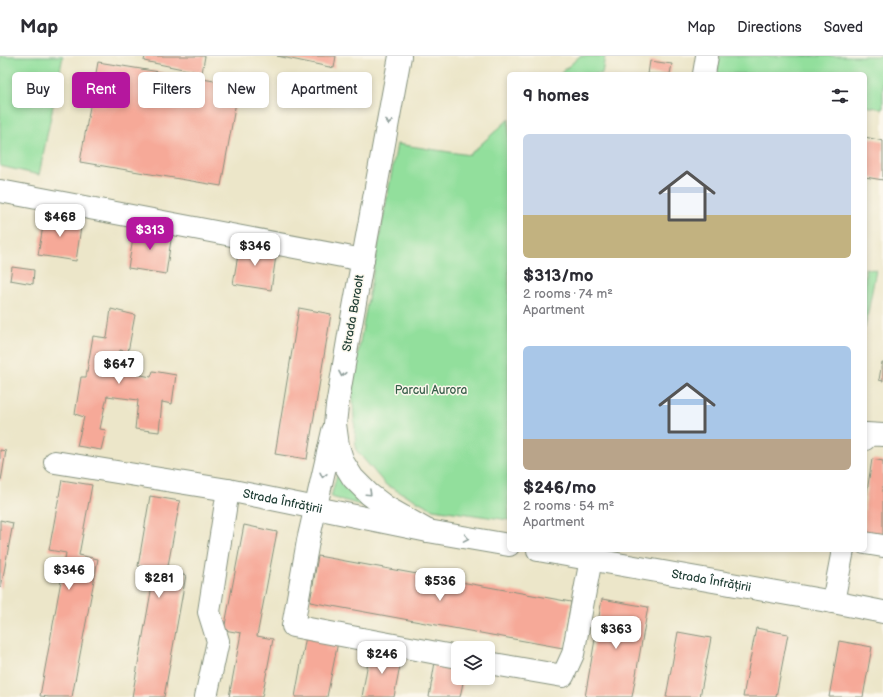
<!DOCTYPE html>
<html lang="en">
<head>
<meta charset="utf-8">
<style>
	:root { --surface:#fff; --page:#f2f2f3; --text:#2b2b33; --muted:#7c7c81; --line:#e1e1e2; --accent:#b5179e }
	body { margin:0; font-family:"Balsamiq Sans",sans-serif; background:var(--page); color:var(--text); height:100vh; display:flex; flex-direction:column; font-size:15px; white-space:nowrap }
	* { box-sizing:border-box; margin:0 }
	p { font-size:13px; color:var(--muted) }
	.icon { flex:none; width:22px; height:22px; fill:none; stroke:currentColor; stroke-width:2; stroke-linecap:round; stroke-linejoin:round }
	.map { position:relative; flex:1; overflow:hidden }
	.details { position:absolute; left:507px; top:16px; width:360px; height:480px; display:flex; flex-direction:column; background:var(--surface); border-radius:6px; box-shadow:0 2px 6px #0003 }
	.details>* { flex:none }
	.top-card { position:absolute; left:12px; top:16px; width:380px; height:36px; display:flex; gap:8px }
	.buttons { position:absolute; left:451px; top:585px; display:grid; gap:8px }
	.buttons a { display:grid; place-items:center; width:44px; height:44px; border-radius:6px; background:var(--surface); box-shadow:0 2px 6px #0003; font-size:20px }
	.price { position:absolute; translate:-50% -34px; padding:0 9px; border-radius:8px; background:#fff; color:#222; font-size:13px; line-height:26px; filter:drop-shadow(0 1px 2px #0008) }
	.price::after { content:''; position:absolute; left:50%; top:24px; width:12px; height:9px; margin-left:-6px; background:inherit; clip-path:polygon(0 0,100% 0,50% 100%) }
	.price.selected { background:var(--accent); color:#fff }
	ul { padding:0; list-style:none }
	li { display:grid; align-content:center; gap:8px; height:212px; padding:0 16px }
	li span { display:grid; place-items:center; height:124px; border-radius:6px; color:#555 }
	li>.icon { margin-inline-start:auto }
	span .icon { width:72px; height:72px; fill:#fffc; stroke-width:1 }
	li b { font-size:17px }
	h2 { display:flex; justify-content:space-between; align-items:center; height:48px; padding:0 16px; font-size:17px }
	.chip { padding:0 14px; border-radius:6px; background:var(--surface); box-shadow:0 2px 6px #0003; font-size:14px; line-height:36px }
	.chip.selected { background:var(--accent); color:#fff }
	header { display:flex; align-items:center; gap:24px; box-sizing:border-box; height:56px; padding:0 20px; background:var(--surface); border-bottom:1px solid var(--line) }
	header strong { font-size:19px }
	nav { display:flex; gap:22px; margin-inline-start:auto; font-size:14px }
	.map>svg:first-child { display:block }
</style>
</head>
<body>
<header>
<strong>Map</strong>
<nav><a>Map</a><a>Directions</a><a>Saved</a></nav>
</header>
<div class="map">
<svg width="883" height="641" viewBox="0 0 883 641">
	<rect width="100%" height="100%" fill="#fbf7ec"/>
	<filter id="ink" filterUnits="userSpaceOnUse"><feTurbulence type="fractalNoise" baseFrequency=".025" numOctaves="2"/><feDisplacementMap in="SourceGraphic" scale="8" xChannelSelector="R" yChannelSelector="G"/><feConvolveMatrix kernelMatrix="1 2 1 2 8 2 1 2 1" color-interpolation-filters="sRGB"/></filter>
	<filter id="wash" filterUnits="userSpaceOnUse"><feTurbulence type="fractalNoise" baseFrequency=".012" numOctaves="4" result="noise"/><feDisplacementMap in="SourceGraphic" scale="16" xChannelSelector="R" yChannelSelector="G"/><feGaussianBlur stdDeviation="0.9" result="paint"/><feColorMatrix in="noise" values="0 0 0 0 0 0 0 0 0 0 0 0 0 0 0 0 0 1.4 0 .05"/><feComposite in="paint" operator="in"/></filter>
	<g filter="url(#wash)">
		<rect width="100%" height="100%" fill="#ece6c9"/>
		<path fill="#92df9c" stroke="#588e68" d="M0,0h63l-24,119 -39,-9z
			M580,0h25l-3,18h-42z
			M720,0h163v53l-18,-3v-32h-149z
			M509,63v401l-76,-11 -47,-24 -30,-35 -4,-65 45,-241 72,11z
			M865,212l11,2 -11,58z
			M340,407l8,23 17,20 -34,-9z"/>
		<g id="blocks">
			<path fill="#f6a998" d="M145,0h60l-3,17 -58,-12z
				M277,0h59l-2,12z
				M650,5l22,3 -2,10h-22z
				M98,6l141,23 -18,101 -141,-24z
				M865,81l18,4v39l-18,-3z
				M45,159l37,5 -6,41 -38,-6z
				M135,171l37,6 -6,41 -38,-6z
				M240,187l37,6 -6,41 -38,-6z
				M12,211l22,3 -1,14 -23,-4z
				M299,252l32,6 -24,145 -32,-5z
				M111,253l24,6 -7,37 -8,-2 -3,20 34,7 2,-6 23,4 -4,29 -10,-2 -3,30 -24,-3 3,-29 -31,-4 -7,33 6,1 -5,20 -24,-4 7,-29 -9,-3 6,-37h5l7,-41 14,2z
				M882,306h1v19l-4,-1z
				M0,394l6,1 -5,30h-1z
				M872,403l11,2v74l-18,-3v-27z
				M62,424l30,5 -13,70 19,4 -26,138h-23l-9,-1 26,-143 -17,-3z
				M150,440l30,5 -13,70 19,4 -22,122h-32l23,-128 -17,-3z
				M0,464l13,3 -12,65 -1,-1z
				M244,469l33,7 -20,104 16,3 -11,58h-33l12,-64 -17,-3z
				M318,500l253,46 -8,46 -253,-46z
				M602,543l46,8 -16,90h-47z
				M756,572l32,6 -12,63h-33z
				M678,576l33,6 -11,59h-34z
				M306,580l32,6 -11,55h-32z
				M839,585l33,6 -9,50h-34z
				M370,594l32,6 -8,41h-32z
				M435,606l23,5v11h6l-4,19h-31z"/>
		</g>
	</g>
	<g filter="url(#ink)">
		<use href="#blocks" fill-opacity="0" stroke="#86927e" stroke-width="1"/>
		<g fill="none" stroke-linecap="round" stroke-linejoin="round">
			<defs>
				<g id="minor">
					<path d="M400,0l-51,279 -12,71 -2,18 3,22 5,16 10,16 16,16 17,13 42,24"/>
					<path d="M704,18l3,-18"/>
					<path d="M0,135l363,69"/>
					<path d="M333,375l-25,110 -15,85 165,31"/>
					<path d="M865,383l1,-5 17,1"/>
					<path id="s1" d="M55,406l173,28 200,41 81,14"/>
					<path d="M865,487l18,3"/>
					<path id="s2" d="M538,494l295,52 50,10"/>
					<path d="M833,546l10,-52"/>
					<path d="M488,607l75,13 10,-22 18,-95"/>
					<path d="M206,641l12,-56 -9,-29 19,-122"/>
				</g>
			</defs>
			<use href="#minor" stroke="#86927e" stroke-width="24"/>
			<use href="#minor" stroke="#fff" stroke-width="22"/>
		</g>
		<defs><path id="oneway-chevron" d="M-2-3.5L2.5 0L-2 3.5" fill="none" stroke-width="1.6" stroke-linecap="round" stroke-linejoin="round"/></defs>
		<g stroke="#8f9e9a">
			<use href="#oneway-chevron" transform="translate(389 66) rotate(100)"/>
			<use href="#oneway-chevron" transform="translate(342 318) rotate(100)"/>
			<use href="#oneway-chevron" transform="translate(323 419) rotate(103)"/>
			<use href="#oneway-chevron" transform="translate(369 437) rotate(43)"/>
			<use href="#oneway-chevron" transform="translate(466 482) rotate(10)"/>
		</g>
	</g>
	<g text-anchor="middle" stroke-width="3" stroke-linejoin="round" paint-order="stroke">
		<g font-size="12" fill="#1f3d34" stroke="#fbf7ec">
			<text transform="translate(353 257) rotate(-80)" y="4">Strada Baraolt</text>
			<text dy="4" stroke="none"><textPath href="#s1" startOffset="231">Strada Înfrățirii</textPath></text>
			<text dy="4" stroke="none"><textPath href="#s2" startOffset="176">Strada Înfrățirii</textPath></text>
		</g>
		<g font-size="12" fill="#365d49" stroke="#fbf7ec">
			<text x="431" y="338">Parcul Aurora</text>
		</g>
	</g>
</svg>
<div class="buttons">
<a><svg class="icon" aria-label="layers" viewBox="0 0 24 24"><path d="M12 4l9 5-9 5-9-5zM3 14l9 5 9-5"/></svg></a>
</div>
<b class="price" style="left:60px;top:182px">$468</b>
<b class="price selected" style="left:150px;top:195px">$313</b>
<b class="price" style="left:255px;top:211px">$346</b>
<b class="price" style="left:119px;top:329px">$647</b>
<b class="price" style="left:69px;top:535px">$346</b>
<b class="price" style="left:159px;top:543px">$281</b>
<b class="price" style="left:440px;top:546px">$536</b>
<b class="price" style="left:616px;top:594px">$363</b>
<b class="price" style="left:382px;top:619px">$246</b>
<div class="top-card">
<a class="chip">Buy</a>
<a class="chip selected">Rent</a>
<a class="chip">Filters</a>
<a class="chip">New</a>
<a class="chip">Apartment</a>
</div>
<section class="details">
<h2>9 homes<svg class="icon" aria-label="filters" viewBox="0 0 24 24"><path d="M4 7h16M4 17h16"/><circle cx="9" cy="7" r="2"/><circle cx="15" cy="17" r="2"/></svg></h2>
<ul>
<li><span style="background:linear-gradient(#c9d6e8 65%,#c2b280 0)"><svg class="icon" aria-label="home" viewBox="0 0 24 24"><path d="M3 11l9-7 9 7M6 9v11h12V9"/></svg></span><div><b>$313/mo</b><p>2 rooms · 74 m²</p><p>Apartment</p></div></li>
<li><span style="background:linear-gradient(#a9c7e8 75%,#b9a48a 0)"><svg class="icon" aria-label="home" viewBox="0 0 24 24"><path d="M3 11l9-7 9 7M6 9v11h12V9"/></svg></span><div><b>$246/mo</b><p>2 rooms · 54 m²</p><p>Apartment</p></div></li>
</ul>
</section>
</div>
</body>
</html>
